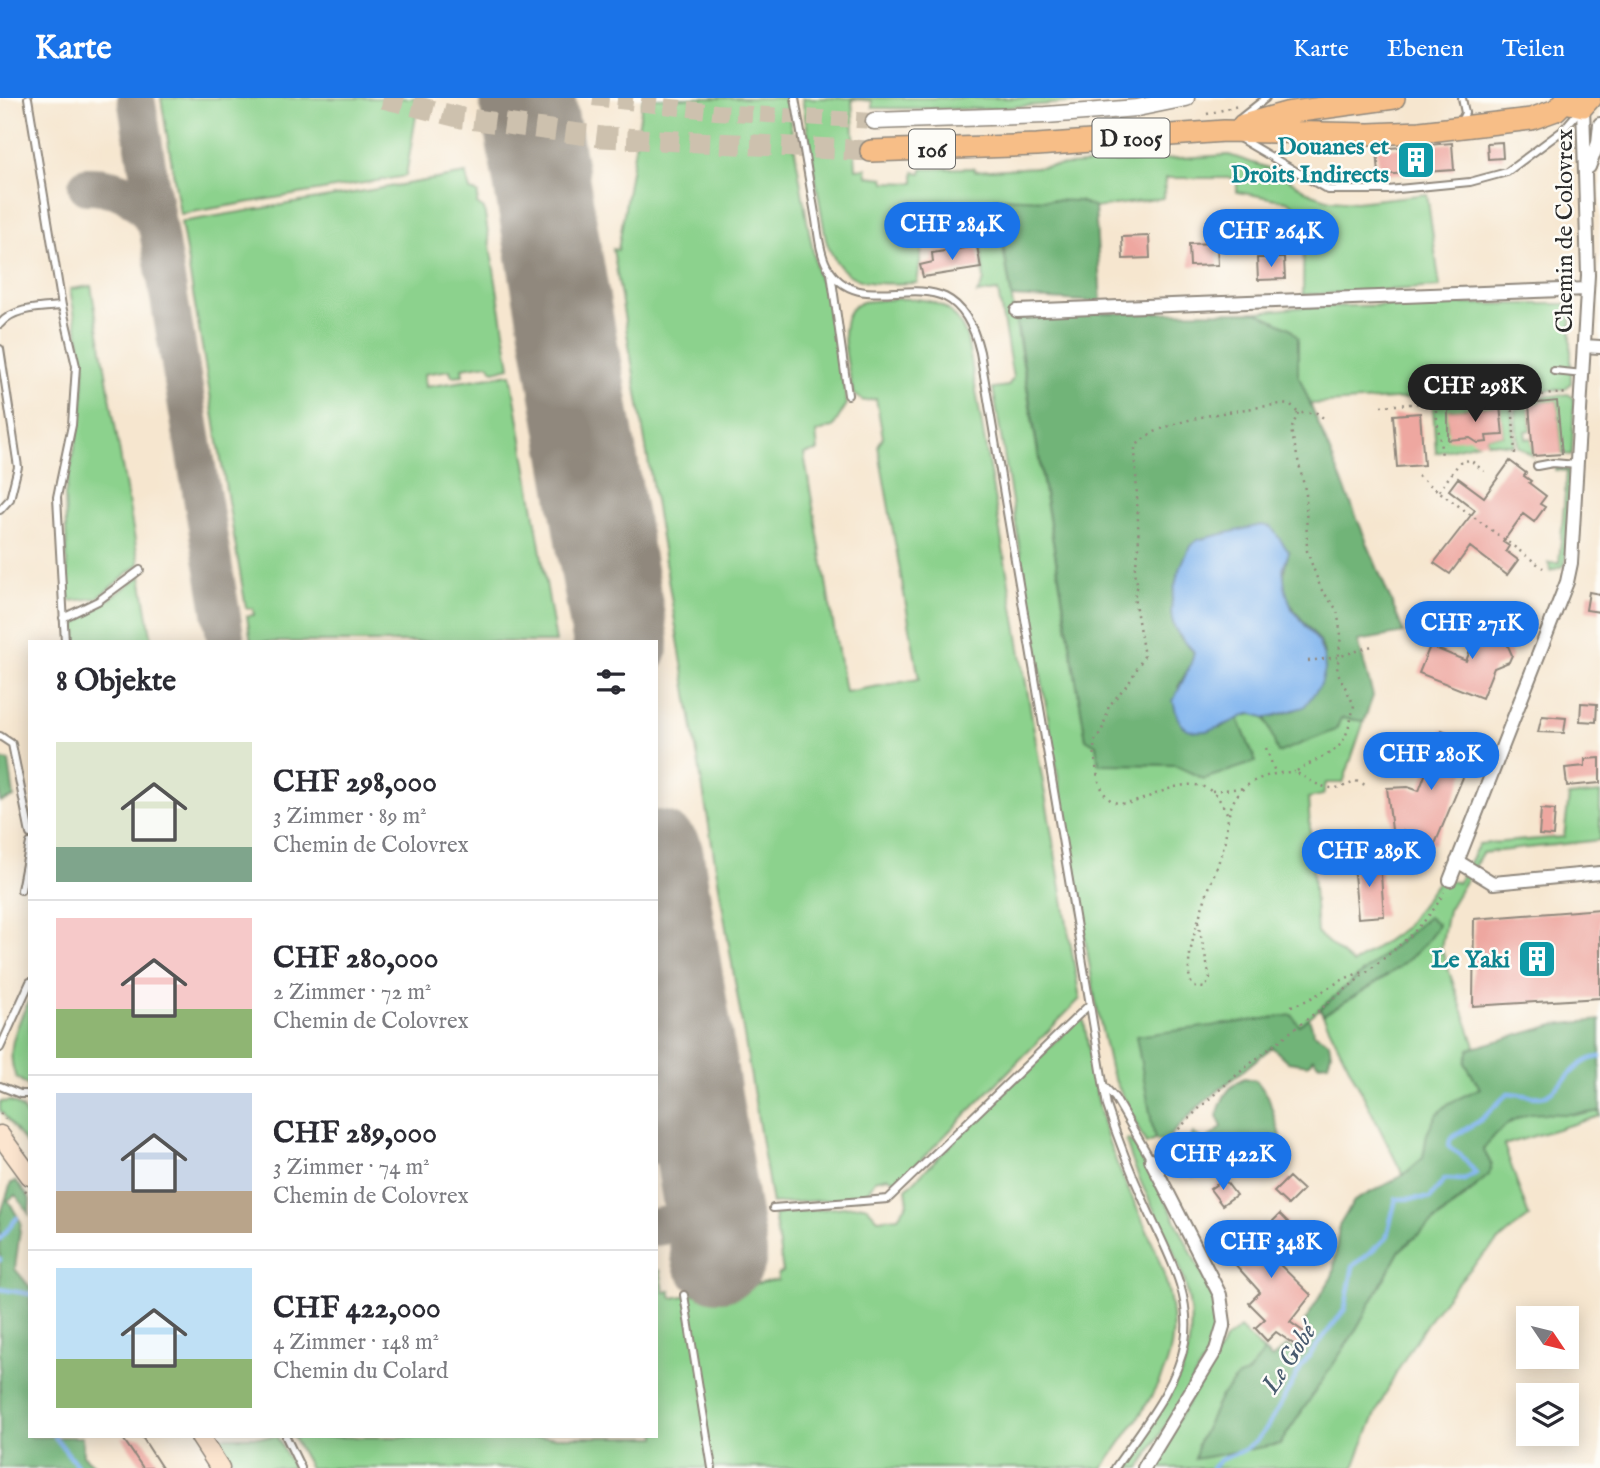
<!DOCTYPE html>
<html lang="de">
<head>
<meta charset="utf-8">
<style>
	:root { --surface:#fff; --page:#f2f2f3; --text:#2b2b33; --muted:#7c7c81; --line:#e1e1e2; --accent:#1a73e8 }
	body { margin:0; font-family:"IM FELL English",serif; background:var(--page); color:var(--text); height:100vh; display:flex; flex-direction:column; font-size:26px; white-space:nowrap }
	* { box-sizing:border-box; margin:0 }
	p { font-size:23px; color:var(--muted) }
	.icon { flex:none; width:38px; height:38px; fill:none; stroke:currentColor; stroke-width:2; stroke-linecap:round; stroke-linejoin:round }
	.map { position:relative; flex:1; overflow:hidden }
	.side { position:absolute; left:28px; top:542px; width:630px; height:798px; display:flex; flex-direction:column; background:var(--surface); border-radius:0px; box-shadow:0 4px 18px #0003 }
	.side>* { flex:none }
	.needle { width:46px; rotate:125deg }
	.controls { position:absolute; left:1516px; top:1208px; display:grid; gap:14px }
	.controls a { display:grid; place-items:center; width:63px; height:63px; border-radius:0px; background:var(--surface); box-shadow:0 4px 18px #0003; font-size:35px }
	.price { position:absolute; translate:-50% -60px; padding:0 16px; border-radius:24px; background:var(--accent); color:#fff; font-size:23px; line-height:46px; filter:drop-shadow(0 2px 4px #0008) }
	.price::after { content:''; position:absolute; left:50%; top:42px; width:21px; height:16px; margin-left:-10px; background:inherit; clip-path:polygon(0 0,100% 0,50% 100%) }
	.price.on { background:#222; color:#fff }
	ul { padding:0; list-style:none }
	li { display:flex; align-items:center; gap:21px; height:175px; padding:0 28px }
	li+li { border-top:2px solid var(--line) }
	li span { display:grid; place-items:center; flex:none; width:196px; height:140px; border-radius:0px; color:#555 }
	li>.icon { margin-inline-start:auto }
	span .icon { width:84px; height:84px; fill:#fffc; stroke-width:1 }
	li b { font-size:30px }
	h2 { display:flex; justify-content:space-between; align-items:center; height:84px; padding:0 28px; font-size:30px }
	header { display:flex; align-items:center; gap:42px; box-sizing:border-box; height:98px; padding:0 35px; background:var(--accent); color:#fff }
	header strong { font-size:33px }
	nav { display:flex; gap:38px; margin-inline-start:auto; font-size:24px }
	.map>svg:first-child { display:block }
</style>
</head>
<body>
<header>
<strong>Karte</strong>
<nav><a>Karte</a><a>Ebenen</a><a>Teilen</a></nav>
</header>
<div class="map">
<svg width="1600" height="1370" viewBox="0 0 1600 1370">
	<rect width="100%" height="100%" fill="#fdfcf7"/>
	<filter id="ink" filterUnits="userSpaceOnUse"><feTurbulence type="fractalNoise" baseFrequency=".0143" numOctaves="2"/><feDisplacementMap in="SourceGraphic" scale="14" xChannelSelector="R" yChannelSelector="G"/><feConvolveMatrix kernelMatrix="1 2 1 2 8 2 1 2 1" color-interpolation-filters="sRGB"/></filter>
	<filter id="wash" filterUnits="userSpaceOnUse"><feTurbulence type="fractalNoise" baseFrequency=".00686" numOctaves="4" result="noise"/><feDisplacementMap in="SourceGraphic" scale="28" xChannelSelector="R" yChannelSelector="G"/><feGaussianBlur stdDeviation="1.57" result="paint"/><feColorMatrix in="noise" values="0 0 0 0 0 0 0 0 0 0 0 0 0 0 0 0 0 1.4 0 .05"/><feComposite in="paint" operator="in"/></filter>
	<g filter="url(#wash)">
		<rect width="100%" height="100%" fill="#f6e6cf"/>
		<path fill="#8cd28d" stroke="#5c7e5c" stroke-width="2" d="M161,0h258l-13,78 -226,38z
			M643,0h143l22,128 10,51 10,17 19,110 -14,23 -17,6 2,18 -14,3 41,238 74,-13 -41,-233 5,-9 -7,-38 -12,2 -11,-7c-3,-26 -23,-81 9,-92 43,-4 88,-13 105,36l113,661 -181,183 -11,-5 -13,3 -10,17 -93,7 -159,-955 5,1z
			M802,0h336l-154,11 -112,-1v-7l-20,-2 4,70 10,-1 1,8 17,2 1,4 29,1v-11l7,1 1,-4 53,-1v3l254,-16 42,14 41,25 18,6 26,2 71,-8 13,93 -137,8 1,-82 -17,-12 -50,-9v-14h-72l-1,20 -69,10 -13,-6 -87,-3 91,540 10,6 3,18 76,2 29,14 51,-17 -17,-44c32,-13 31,10 40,35l63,-35 23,3 -21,62h-17l-3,12 -15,3 9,135 36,31 51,-36 37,-51 17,6 21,-39 85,-7 5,-41 31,-3v47l-118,13 -34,57 -7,38 34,98 -5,3 -5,14 15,25 -53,46 -4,24 -20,17 -80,-160 75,-50 30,-47 -129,108 -162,10 18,104 -9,4 -35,-72 -16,-74 -102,-610 15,-2 5,-8 -15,-87 -21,3 7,-13 -3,-36 -4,-7 -55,10 -5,35c-44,1 -75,6 -91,-43z
			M466,76l4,17 8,2 -1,11 7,5 26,158 -16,4 -6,-7 -26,4 1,7 -11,1 -2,-6 -26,4 1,13 86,-13 45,268h-305l-4,-26 7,-1 -1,-7h-7l-65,-386z
			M91,188l48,278 -42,34 -26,3 -3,-3 -3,-103 17,-83 2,-44 -14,-79z
			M1456,206h115v79l-6,6 -255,15 -12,-30v-11l-41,-51 46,-5z
			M1568,296l6,4 -2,57 -10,-1 -5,-53 -14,1 -1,-5z
			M1540,299v6l-11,1 2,26 -6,1 1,8 6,-1 1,18 -15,-10 -3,-37 8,-2v-9z
			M1511,301l3,46 -27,-3 -1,-6 17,-1 -3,-29 -51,4 -1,19 29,8 1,6 -42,10 -3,-48z
			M1555,369l16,3 -6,95 -15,6 -1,-8h10l8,-92 -12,-1z
			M141,478l11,66h-77l-2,-16z
			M30,900v89l-14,-10c-12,-29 2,-52 14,-79z
			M1079,920l5,3c6,35 11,71 20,105 19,74 89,159 63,237 -12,35 -43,75 -64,105h-793l-17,-31h363v-166l4,-1 4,22 6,-1 2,7 106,-18v-6l5,-2 -9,-58 91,-9 13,14 20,-2 10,-14 -2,-14z
			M10,1003c22,9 20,28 20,48l-30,-39v-8z
			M1533,1013l47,4 20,-4v5l-96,29 25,72c-83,59 -141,156 -175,251h-205l77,-129 14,-11 24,24 -10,15 -33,29 -23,48h82l74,-111 46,-83 74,-61 17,-25 -8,-15 18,-22z
			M1128,1041l14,14 78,157 -5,33 -75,125h-17l58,-94c35,-89 -33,-152 -55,-233z
			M218,1339h59l16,31h-55z"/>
		<path fill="#71b478" stroke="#4e7052" stroke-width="2" d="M995,100l84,3 16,7 6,94 -89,-5z
			M1257,214l33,16 8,10v36l106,259 -46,8 15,55 -9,25 -23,-3 -5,12 -58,23 -12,-35c28,-8 43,-6 52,-38 2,-6 6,-14 6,-21 2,-35 -57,-44 -35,-107l-110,84 15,16 -3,12 -13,23 42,41 18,-10 18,44 -52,17 -29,-14 -76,-1 -3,-19 -10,-6 -70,-421 82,-5z
			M0,661l9,2 5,36 -14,5z
			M1428,819l10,7c-16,37 -81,70 -115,91l-3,-6z
			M1292,917l7,10 10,-7 5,15 15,9 2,11 -3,10 -10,1 -5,-6 -5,7 -20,-3 -16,-15 -75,61 -33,34 -9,-2 -19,-104z
			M1600,922v91c-56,12 -73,-18 -117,38l8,15 -2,11 -89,75 -46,83 -74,111 -85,15 3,-15 23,-48 17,-19 9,-3 17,-22 8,7 14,-13 14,4 10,-14 -6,-13 29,-48 6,-49 15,-25 50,-26 19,-17 4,-24 9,-19 13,-12 31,-15 -15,-25 4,-14 85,-24z
			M1244,980l12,2 12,16 19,63 -10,7 -9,-8 -11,-3 -64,22 -4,-33 4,-11 12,8 17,-14 -5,-11c5,-18 10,-29 27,-38z
			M16,1083l14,18 -1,15 -13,-19 -8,5 13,22 -6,47 15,18v150h52l1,18 15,13h-98v-252l11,-33z"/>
		<path fill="#7fb4ee" stroke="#55708c" stroke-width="2" d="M1261,427l10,2 18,25 -6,17 2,19 7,21 26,32 6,17 1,12 -4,14 -17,23 -38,11 -15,-5c-18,7 -55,32 -71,9 -4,-6 -5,-15 -7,-21l18,-37 3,-12c-9,-11 -20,-19 -22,-33 -4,-19 10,-67 25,-79z"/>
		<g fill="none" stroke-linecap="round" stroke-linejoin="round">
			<path stroke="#7fb4ee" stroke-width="4.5" d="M0,1141l17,-21
				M0,1161v1
				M0,1191l30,5
				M55,1339l24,31
				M1212,1370l8,-8 24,-10 13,-10 13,-17 33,-59 42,-55 8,-43 33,-27 10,-40 34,-1 15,-19 19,1 12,-7 -16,-19 -11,-7 1,-8 32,-20 26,-26c12,0 29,7 38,2 20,-11 30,-36 54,-38"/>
			<path stroke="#90887d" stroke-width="38" d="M136,0l90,544
				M87,88c32,-1 56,12 70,42
				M656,1047l25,-39 7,-50
				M656,1129l57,-10"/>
			<path stroke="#90887d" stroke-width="96" d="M527,0l94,544
				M656,760l63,396"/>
		</g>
		<g id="blocks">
			<path fill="#eea7a0" d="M1502,44l1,16 -15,1 -1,-16z
				M1452,45l2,27 -75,5 -2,-26z
				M1149,138l1,22 -27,1 -1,-22z
				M1217,145l1,22 -28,1 -1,-22z
				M977,148l4,22 -58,9 -3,-12 13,-3 -1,-9z
				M1257,160h27l1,21 -27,1z
				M1557,303l5,53 -29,2 -4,-52z
				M1500,308l3,29 -17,1 1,6 -9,1 -8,-5 -22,2v-30z
				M1420,315l4,52 -27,2 -4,-52z
				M1510,363l16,12 -2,3 7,5 -2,2 17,13 -6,8 5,3 -11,15 -11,-8 -20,28 6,4 -3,5 12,9 -11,15 -37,-28 -20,27 -16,-11 41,-53 -26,-20 9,-12 26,19z
				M1589,494l11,2v18l-14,-2z
				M1522,516l-14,32 4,9 -3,7 -15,6 -12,30 -63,-25 11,-27 36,15 11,-28 16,6 6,-15z
				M1581,605l16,1 -1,18 -16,-1z
				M1542,618l24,2 -2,15 -26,-1z
				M1442,632l35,14 -42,100 -32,-13 -11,28h-3l3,-29 -5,-42 21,-1 11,4z
				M1600,660v25l-33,3 -2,-18 20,-2v-7z
				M1541,711l14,1 -2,26 -14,-1z
				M1380,763l4,55 -26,2 -5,-55z
				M1600,811v89l-127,8 1,-87z
				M1289,1079l14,13 -15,15 -14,-13z
				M1224,1081l12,16 -14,10 -12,-16z
				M1280,1116l8,8 -7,7 13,13 -19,18 36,35 -21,27 17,12 -9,13 -22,-15 -9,9 -12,-13 10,-9 -16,-16 11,-11 -35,-39 28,-28 8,8z
				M122,1339h20l20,31h-19z"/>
		</g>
	</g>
	<g filter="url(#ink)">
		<use href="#blocks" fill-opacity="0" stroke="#90887d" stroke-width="2"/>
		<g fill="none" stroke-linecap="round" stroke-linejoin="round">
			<path stroke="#cdc1ae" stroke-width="16" stroke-dasharray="16 8" stroke-linecap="butt" d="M593,0l123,14 158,9"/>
			<path stroke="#cdc1ae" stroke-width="21" stroke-dasharray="21 10" stroke-linecap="butt" d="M383,0l79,20 140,19 269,14"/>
			<defs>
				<path id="service" d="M28,0l34,208 14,60 -4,59 -15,72 8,145
					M795,0c7,39 13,77 20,116 3,16 4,38 12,52 38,67 126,-28 153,86l127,754c11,34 24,67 39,100 19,43 47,87 39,136 -8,45 -45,89 -70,126
					M1242,19l24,-19
					M1460,25l5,-10 -3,-15
					M1239,40l89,52h60l82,-8 37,-10 55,-41 18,-21
					M831,175l17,122
					M0,226c14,-17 41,-16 62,-18
					M0,251l18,118 -8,32 -10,11
					M1554,273l29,3
					M1537,368l16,-3 24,2
					M63,520l35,-17 42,-31
					M0,638l12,8 18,90
					M21,792l9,-47
					M0,950l30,-66
					M0,988l20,8h10
					M1105,989l10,11 36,62
					M773,1110l115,-9 202,-195
					M684,1197l28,173
					M286,1339l15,31"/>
				<path id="minor" d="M1589,69l9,-24 2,-19
					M1017,213l570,-22
					M1584,248l16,1
					M1457,763l36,22 107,-10
					M1450,782l117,-298 4,-19 17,-288 -5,-169
					M1144,1370l72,-118 8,-27 -4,-28 -69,-135"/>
				<path id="tertiary" d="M874,23l172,-6 91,-7 49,-10"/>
				<path id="secondary" d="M0,1037l30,41
					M200,1339l20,31"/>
				<path id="primary" d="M1566,0l4,5 13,3 7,-8
					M1243,27l43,-12 108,-15
					M871,53l166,-6 187,-14 145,3 51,-2 111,-13 25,-9 11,-11"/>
			</defs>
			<use href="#service" stroke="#90887d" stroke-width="10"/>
			<use href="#minor" stroke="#90887d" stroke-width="16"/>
			<use href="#tertiary" stroke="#90887d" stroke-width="19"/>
			<use href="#secondary" stroke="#90887d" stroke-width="21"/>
			<use href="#primary" stroke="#90887d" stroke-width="24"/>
			<path stroke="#90887d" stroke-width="2.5" stroke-dasharray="2 5" stroke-linecap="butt" d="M1207,16l31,-8
				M1512,298l3,58
				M1435,305l7,53
				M1381,308l187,-13
				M1298,315l-7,17 15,64 1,57 14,38 16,21 4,25 -4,36 17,34c-10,52 -18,42 -59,67 23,12 33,24 61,9l12,5
				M1418,378l125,92
				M1439,393l21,-29 10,-2 14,11
				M1308,563l30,-4 37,-12
				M1266,650l9,24
				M1212,693l32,-3
				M1227,715c-4,-7 -9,-18 -16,-22 -45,-32 -113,75 -117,-49l8,-12 7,-24 21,-25 14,-25 -10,-59 4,-12 -4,-12 5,-26 -4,-99c18,-30 111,-38 145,-44l11,1 7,8h19l9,7
				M1198,824l12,56 -5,10 -11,-1c-19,-21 20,-109 28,-135 7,-22 2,-47 22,-64 14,-12 34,-16 51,-16
				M1291,908c28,-7 48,-31 76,-34
				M0,1015l5,6
				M1160,1052c58,-69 134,-118 202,-174 30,-25 64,-48 82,-84
				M25,1092l5,6"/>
			<use href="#service" stroke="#fff" stroke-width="6"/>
			<use href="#minor" stroke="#fff" stroke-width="12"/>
			<use href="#tertiary" stroke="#fff" stroke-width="16"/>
			<use href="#secondary" stroke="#fce5cf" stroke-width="18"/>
			<use href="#primary" stroke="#f7be87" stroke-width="21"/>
		</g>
	</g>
	<defs>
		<symbol id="building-square" viewBox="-11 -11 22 22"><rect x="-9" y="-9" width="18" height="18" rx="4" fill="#0f9aa8" stroke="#fdfcf7"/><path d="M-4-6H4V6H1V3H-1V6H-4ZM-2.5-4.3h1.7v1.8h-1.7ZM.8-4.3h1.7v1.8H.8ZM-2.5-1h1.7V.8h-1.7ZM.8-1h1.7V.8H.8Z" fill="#fff"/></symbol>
	</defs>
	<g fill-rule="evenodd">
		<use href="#building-square" x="1394" y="40" width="44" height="44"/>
		<use href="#building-square" x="1515" y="839" width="44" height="44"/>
	</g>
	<g text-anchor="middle" stroke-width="5" stroke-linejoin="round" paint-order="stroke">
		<g fill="#fdfcf7" stroke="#6a6a68" stroke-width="2">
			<rect x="1092.5" y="20.5" width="77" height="39" rx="5"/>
			<rect x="909" y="31.5" width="46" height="39" rx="5"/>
		</g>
		<g font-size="23" font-weight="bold" fill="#2b2b2b">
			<text x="1131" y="48">D 1005</text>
			<text x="932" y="59">106</text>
		</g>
		<g font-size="24" font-weight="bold" fill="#0d838f" stroke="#fdfcf7" text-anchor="end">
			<text x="1389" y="56">Douanes et<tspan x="1389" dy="28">Droits Indirects</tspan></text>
			<text x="1510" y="869">Le Yaki</text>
		</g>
		<g font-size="24" fill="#2b2b2b" stroke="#fdfcf7">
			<text transform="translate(1564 133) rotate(-90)" y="8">Chemin de Colovrex</text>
		</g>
		<g font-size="26" font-style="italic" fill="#485b6f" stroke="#fdfcf7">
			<text transform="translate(1288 1260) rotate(-57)" y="9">Le Gobé</text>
		</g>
	</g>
</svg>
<div class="controls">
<a><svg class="needle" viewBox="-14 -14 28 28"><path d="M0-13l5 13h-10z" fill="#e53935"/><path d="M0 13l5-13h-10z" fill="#7c7c81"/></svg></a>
<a><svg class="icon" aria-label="layers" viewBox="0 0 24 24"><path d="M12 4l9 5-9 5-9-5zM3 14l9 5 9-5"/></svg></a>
</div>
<b class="price" style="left:952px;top:164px">CHF 284K</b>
<b class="price" style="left:1271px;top:171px">CHF 264K</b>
<b class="price on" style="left:1475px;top:326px">CHF 298K</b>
<b class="price" style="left:1472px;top:563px">CHF 271K</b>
<b class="price" style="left:1431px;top:694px">CHF 280K</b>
<b class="price" style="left:1369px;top:791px">CHF 289K</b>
<b class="price" style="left:1223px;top:1094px">CHF 422K</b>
<b class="price" style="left:1271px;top:1182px">CHF 348K</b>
<section class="side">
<h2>8 Objekte<svg class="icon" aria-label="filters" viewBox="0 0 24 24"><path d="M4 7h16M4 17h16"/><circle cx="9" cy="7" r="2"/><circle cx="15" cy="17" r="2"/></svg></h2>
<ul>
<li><span style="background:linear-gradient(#dfe7d0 75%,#7fa58c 0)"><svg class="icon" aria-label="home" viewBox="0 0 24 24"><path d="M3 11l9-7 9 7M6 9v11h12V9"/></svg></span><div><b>CHF 298,000</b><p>3 Zimmer · 89 m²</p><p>Chemin de Colovrex</p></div></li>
<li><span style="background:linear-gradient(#f6c9c9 65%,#8fb573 0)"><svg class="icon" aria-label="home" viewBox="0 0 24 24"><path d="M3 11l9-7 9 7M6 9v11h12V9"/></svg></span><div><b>CHF 280,000</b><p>2 Zimmer · 72 m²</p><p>Chemin de Colovrex</p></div></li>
<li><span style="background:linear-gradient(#c9d6e8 70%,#b9a48a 0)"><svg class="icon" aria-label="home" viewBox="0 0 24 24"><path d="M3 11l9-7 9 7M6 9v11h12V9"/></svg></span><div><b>CHF 289,000</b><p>3 Zimmer · 74 m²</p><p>Chemin de Colovrex</p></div></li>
<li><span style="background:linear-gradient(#bfe0f5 65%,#8fb573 0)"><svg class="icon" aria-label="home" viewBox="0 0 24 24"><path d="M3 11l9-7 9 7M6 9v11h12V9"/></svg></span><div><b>CHF 422,000</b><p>4 Zimmer · 148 m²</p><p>Chemin du Colard</p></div></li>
</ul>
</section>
</div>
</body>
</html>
